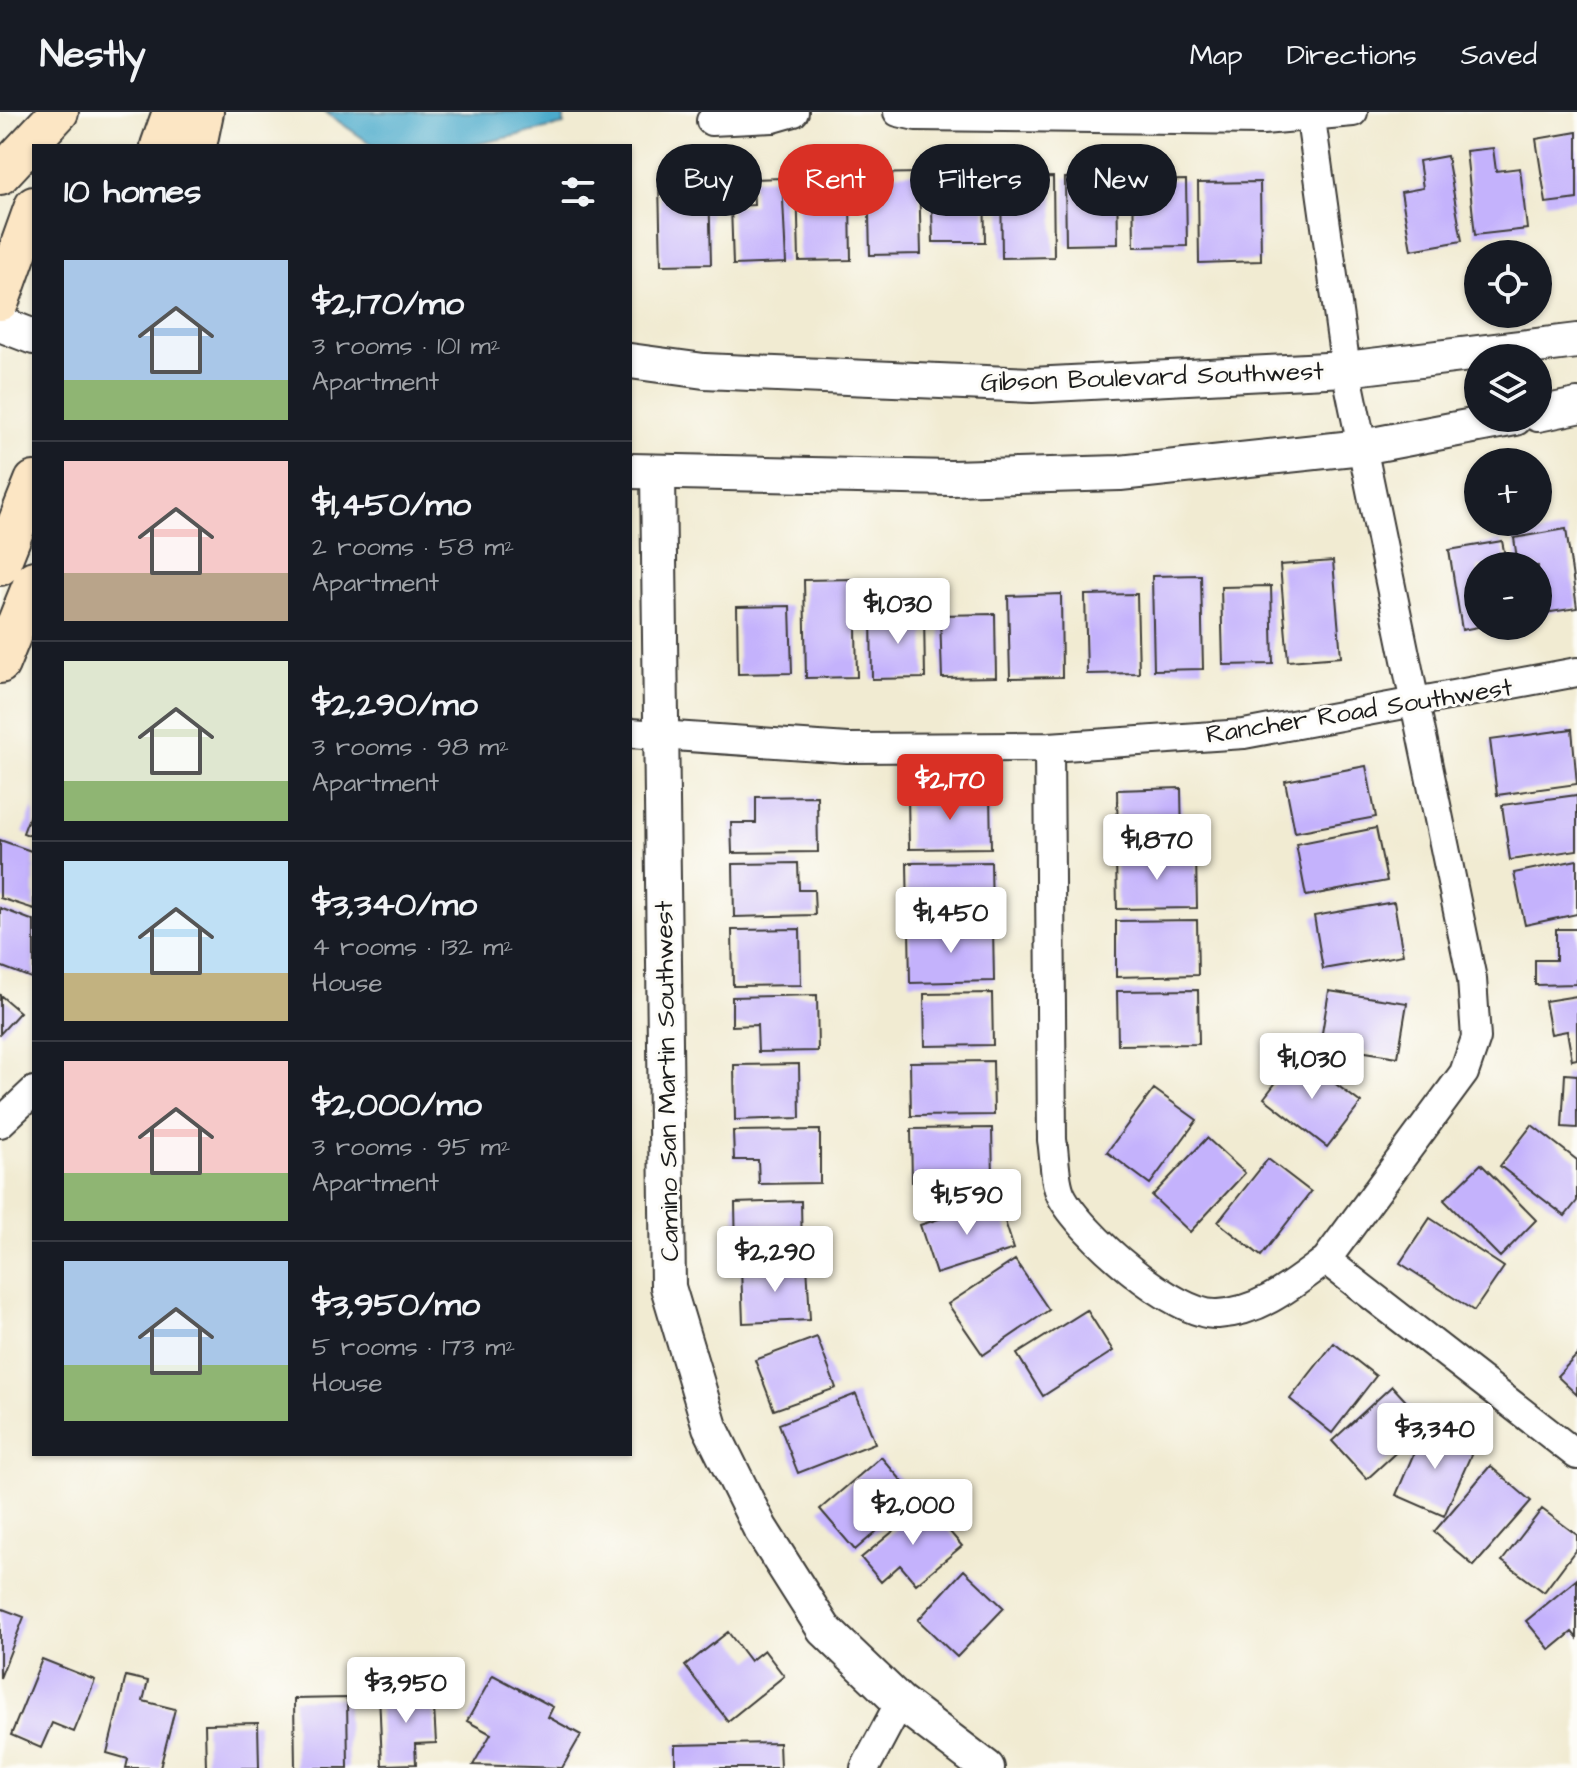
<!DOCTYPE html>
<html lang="en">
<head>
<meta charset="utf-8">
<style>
	:root { --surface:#171b24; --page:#20242c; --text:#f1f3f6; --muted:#9ea1a6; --line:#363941; --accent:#d93025 }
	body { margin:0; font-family:"Architects Daughter",sans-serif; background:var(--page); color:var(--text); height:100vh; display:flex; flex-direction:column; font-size:30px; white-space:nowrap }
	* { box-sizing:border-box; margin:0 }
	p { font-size:26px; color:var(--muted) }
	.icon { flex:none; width:44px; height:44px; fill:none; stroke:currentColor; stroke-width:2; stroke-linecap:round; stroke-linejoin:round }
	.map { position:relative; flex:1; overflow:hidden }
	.side { position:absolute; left:32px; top:32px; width:600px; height:1312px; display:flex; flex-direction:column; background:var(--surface); border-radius:0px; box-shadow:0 2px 6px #0004 }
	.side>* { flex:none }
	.hud { position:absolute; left:656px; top:32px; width:760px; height:72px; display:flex; gap:16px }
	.controls { position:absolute; left:1464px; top:128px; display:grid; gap:16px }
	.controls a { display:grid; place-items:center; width:88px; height:88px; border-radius:50%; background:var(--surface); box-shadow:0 2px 6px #0004; font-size:40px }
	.price { position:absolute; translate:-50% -68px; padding:0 18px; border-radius:8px; background:#fff; color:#222; font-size:26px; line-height:52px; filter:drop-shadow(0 2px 4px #0008) }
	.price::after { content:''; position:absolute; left:50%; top:48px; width:24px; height:18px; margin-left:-12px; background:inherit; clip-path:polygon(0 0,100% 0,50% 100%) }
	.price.selected { background:var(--accent); color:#fff }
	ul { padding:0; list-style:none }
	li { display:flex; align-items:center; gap:24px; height:200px; padding:0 32px }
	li+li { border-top:2px solid var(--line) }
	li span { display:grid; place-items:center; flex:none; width:224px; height:160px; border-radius:0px; color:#555 }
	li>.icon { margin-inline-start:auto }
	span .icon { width:96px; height:96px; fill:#fffc; stroke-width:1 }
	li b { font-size:34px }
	h2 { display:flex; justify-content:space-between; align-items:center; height:96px; padding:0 32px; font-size:34px }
	.chip { padding:0 28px; border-radius:36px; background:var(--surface); box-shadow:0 2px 6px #0004; font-size:28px; line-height:72px }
	.chip.selected { background:var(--accent); color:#fff }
	header { display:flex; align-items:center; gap:48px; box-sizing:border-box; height:112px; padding:0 40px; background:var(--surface); border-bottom:2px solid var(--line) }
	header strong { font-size:38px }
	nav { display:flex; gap:44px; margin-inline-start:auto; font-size:28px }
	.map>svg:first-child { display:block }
</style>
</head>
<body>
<header>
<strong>Nestly</strong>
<nav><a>Map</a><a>Directions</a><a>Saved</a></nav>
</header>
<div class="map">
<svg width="1577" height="1656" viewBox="0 0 1577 1656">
	<rect width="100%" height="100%" fill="#fdfcf7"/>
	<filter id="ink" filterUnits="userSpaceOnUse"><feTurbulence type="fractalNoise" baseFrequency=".0125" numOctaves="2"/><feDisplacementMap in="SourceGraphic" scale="16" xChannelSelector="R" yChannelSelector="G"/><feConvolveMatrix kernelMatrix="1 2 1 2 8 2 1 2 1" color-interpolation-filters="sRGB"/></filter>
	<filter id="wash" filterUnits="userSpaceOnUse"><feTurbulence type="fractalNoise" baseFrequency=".006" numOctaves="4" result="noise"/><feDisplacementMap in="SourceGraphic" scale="32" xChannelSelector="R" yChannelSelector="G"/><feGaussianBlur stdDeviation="1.8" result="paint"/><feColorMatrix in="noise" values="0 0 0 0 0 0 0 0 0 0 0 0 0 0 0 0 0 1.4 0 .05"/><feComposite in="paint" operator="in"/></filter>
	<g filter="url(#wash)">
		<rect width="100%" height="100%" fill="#f1ebd2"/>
		<path fill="#4daccc" stroke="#346474" stroke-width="2" d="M325,0h239v13l-95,21h-95z"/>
		<g id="blocks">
			<path fill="#c4b2fc" d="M1577,20v67l-31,4 -10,-64z
				M1493,36l3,23 24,-3 7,61 -52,6 -9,-84z
				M1447,44l15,85 -51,9 -10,-58 22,-4 -4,-27z
				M919,61l2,81 -51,1 -2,-81z
				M797,64h31l1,25h21l1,59 -52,1z
				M984,64l1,66h-52l-2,-65z
				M1053,65l1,80 -52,1 -1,-80z
				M1117,65l1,67 -52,1 -1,-67z
				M782,66l4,85 -53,2 -2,-59 23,-1 -1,-26z
				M1186,68l1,66 -53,1 -1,-66z
				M1260,70l1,79 -62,2 -1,-80z
				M709,71l2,81 -50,1 -2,-81z
				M1566,417l11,79 -39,6v-48h-20l-4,-28z
				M1502,429l5,25h-29v61l-16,3 -13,-80z
				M1333,449l8,96 -53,4 -8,-96z
				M1201,463l2,94 -49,1 -2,-94z
				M855,467l2,98 -51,1 -2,-98z
				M1271,474l2,78 -50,1 -2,-78z
				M1061,482l1,83 -52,1 -2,-82z
				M1137,482l2,79 -52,1 -2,-79z
				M790,494l2,67 -54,1 -1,-67z
				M924,501l1,65 -53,1 -1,-65z
				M995,502l1,63 -54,1 -2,-63z
				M1572,617l5,55 -80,11 -7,-55z
				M1366,654l10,51 -81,15 -10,-51z
				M1181,676l1,54 -64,1 -1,-53z
				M990,682l1,54 -82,1 -1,-53z
				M1577,683v55l-67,10 -8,-55z
				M817,684l1,56 -86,1 -1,-30h25v-26z
				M34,692v33l-11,-4z
				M1376,716l11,53 -81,15 -10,-52z
				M0,728l34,12v57l-34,-11z
				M1196,742l1,54 -80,1 -1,-53z
				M1577,748v54l-52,11 -11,-52z
				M991,750l1,53 -84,2 -1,-54z
				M798,751l1,27h15l1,25 -81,2 -1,-53z
				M1394,790l9,53 -80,14 -9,-53z
				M0,796l34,13v58l-34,-13z
				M1197,808l1,55 -82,2v-56z
				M993,815l1,54 -84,2 -1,-55z
				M800,817l1,56 -68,1 -1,-56z
				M1556,817h21v55l-42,1v-25h21z
				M1198,878l1,54 -81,1 -1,-54z
				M1329,879l78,12 -9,54 -78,-12z
				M992,881l1,52 -68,1 -1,-52z
				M0,883l20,17 -20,22z
				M817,883l1,56 -60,1 -1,-27 -25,1v-29z
				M1577,884v63l-5,1 -5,-29 -16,3 -6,-33z
				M1297,943l64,48 -34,44 -63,-49z
				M993,949l1,54 -83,1 -1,-54z
				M799,952l1,54 -65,2 -1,-55z
				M1565,962l12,1v53l-15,-1z
				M1154,977l43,31 -47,64 -43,-32z
				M1532,1013l45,35v41l-12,15 -65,-50z
				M992,1016l1,52 -81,2 -1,-53z
				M820,1018v53l-61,1 -1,-24h-24l-1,-29z
				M1207,1026l38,35 -55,59 -38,-36z
				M1268,1047l43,33 -50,64 -43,-34z
				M1481,1052l55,56 -36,37 -56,-57z
				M998,1088l16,49 -78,25 -16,-49z
				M801,1089l1,53 -66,1 -1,-52z
				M1430,1106l74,49 -30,44 -74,-48z
				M1015,1148l34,50 -66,45 -35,-51z
				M807,1152l3,56 -67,3 -2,-56z
				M1087,1198l26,41 -70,45 -26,-42z
				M817,1225l19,51 -62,22 -19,-50z
				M1334,1231l42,33 -44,57 -42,-34z
				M1577,1243v40l-20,-19z
				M1392,1274l35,38 -60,55 -35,-38z
				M856,1282l19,49 -77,30 -19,-49z
				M1425,1315l49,21 -30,68 -48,-21z
				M881,1345l35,40 -61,53 -35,-41z
				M1490,1354l41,35 -57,65 -40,-34z
				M926,1392l36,42 -46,38 -16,-19 -19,17 -20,-24z
				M1542,1397l35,26v13l-33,44 -42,-31z
				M964,1458l40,38 -47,49 -39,-37z
				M1577,1467v59l-5,-6 -22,18 -24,-29z
				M0,1496l24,9 -24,61z
				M728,1520l22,29 14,-11 20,26 -56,45 -43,-55z
				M42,1547l53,21 -21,52 -22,-9 -11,25 -30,-13z
				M493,1563l60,32 -5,10 33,18 -19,33 -89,-3 18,-31 -24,-13z
				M126,1564l22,5 -5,20 32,8 -15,59h-34l2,-9 -21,-6z
				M433,1578l3,53 -21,1 1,20 -34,1 -3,-73z
				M347,1586l1,70h-53l-1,-69z
				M258,1611l1,45h-53l-1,-44z
				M779,1631l1,25h-105v-23z"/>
		</g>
	</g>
	<g filter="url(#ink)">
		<use href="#blocks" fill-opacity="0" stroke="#3c3b37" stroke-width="2"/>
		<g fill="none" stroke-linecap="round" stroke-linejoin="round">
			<defs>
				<path id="minor" d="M898,0l18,4 347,4 90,-8
					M1310,0l36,257 126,610 4,59 -12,35 -138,187
					M711,9l62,-3 21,-6
					M630,621l218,15 201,-1 195,-13 333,-62
					M1049,635l3,393c3,17 2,40 9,55 18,37 114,122 157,119 44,-3 74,-29 108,-54l251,195
					M0,1011l34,-32
					M865,1656l35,-66"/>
				<path id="tertiary" d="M0,212l34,13
					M630,249l74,10 328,14 314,-16 231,-28
					M1538,302l39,-8
					M630,359l321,7 169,-5 242,-26 153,-29
					M658,362l10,813 42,140 50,101 64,101 76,73 87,66"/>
				<path id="secondary" d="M160,34l12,-34
					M197,34l7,-34
					M0,63l59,-63
					M0,189l34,-95
					M0,454l34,-85
					M0,552l34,-84"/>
			</defs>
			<use href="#minor" stroke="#3c3b37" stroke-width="32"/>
			<use href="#tertiary" stroke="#3c3b37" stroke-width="38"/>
			<use href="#secondary" stroke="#3c3b37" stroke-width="42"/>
			<use href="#minor" stroke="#fff" stroke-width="28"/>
			<use href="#tertiary" stroke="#fff" stroke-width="34"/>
			<use href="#secondary" stroke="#fce6c4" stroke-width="38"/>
		</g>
	</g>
	<g text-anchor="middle" stroke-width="6" stroke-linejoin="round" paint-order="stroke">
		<g font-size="26" fill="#1c1c1c" stroke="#fdfcf7">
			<text transform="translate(1152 264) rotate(-2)" y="9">Gibson Boulevard Southwest</text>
			<text transform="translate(1359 598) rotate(-9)" y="9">Rancher Road Southwest</text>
			<text transform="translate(666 969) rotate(-91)" y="9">Camino San Martin Southwest</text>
		</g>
	</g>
</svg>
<div class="controls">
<a><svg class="icon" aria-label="locate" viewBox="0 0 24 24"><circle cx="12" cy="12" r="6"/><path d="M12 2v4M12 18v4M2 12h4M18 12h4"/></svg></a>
<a><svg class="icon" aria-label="layers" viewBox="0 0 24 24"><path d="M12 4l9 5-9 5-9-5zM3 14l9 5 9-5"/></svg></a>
<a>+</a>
<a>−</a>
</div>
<b class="price" style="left:898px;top:534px">$1,030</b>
<b class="price selected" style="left:950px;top:710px">$2,170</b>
<b class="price" style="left:1157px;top:770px">$1,870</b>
<b class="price" style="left:951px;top:843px">$1,450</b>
<b class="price" style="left:1312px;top:989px">$1,030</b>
<b class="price" style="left:967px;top:1125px">$1,590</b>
<b class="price" style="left:775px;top:1182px">$2,290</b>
<b class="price" style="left:1435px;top:1359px">$3,340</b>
<b class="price" style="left:913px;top:1435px">$2,000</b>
<b class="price" style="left:406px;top:1613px">$3,950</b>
<div class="hud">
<a class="chip">Buy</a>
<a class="chip selected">Rent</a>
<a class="chip">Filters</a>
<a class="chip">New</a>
</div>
<section class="side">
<h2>10 homes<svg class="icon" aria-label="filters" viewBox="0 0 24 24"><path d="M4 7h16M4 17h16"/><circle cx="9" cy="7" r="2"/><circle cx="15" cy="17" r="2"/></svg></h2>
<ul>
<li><span style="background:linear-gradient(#a9c7e8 75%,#8fb573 0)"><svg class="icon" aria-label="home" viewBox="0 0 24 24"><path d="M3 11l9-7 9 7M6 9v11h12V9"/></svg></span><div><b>$2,170/mo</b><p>3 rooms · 101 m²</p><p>Apartment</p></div></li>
<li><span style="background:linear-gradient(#f6c9c9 70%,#b9a48a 0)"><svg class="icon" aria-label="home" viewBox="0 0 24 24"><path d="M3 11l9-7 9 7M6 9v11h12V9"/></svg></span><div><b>$1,450/mo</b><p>2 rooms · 58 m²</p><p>Apartment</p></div></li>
<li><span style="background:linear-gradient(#dfe7d0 75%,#8fb573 0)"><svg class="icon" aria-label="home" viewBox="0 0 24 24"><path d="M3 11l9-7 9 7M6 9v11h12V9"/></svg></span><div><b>$2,290/mo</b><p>3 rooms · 98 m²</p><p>Apartment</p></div></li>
<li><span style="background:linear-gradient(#bfe0f5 70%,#c2b280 0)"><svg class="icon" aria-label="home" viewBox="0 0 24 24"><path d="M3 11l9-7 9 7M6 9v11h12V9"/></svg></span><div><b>$3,340/mo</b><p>4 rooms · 132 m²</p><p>House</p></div></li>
<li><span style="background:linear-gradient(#f6c9c9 70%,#8fb573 0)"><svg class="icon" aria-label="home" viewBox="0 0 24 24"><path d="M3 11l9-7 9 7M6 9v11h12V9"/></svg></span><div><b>$2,000/mo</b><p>3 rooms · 95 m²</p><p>Apartment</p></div></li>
<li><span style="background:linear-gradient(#a9c7e8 65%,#8fb573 0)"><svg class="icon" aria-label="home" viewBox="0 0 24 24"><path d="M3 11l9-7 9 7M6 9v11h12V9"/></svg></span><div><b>$3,950/mo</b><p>5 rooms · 173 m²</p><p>House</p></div></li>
</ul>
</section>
</div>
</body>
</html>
